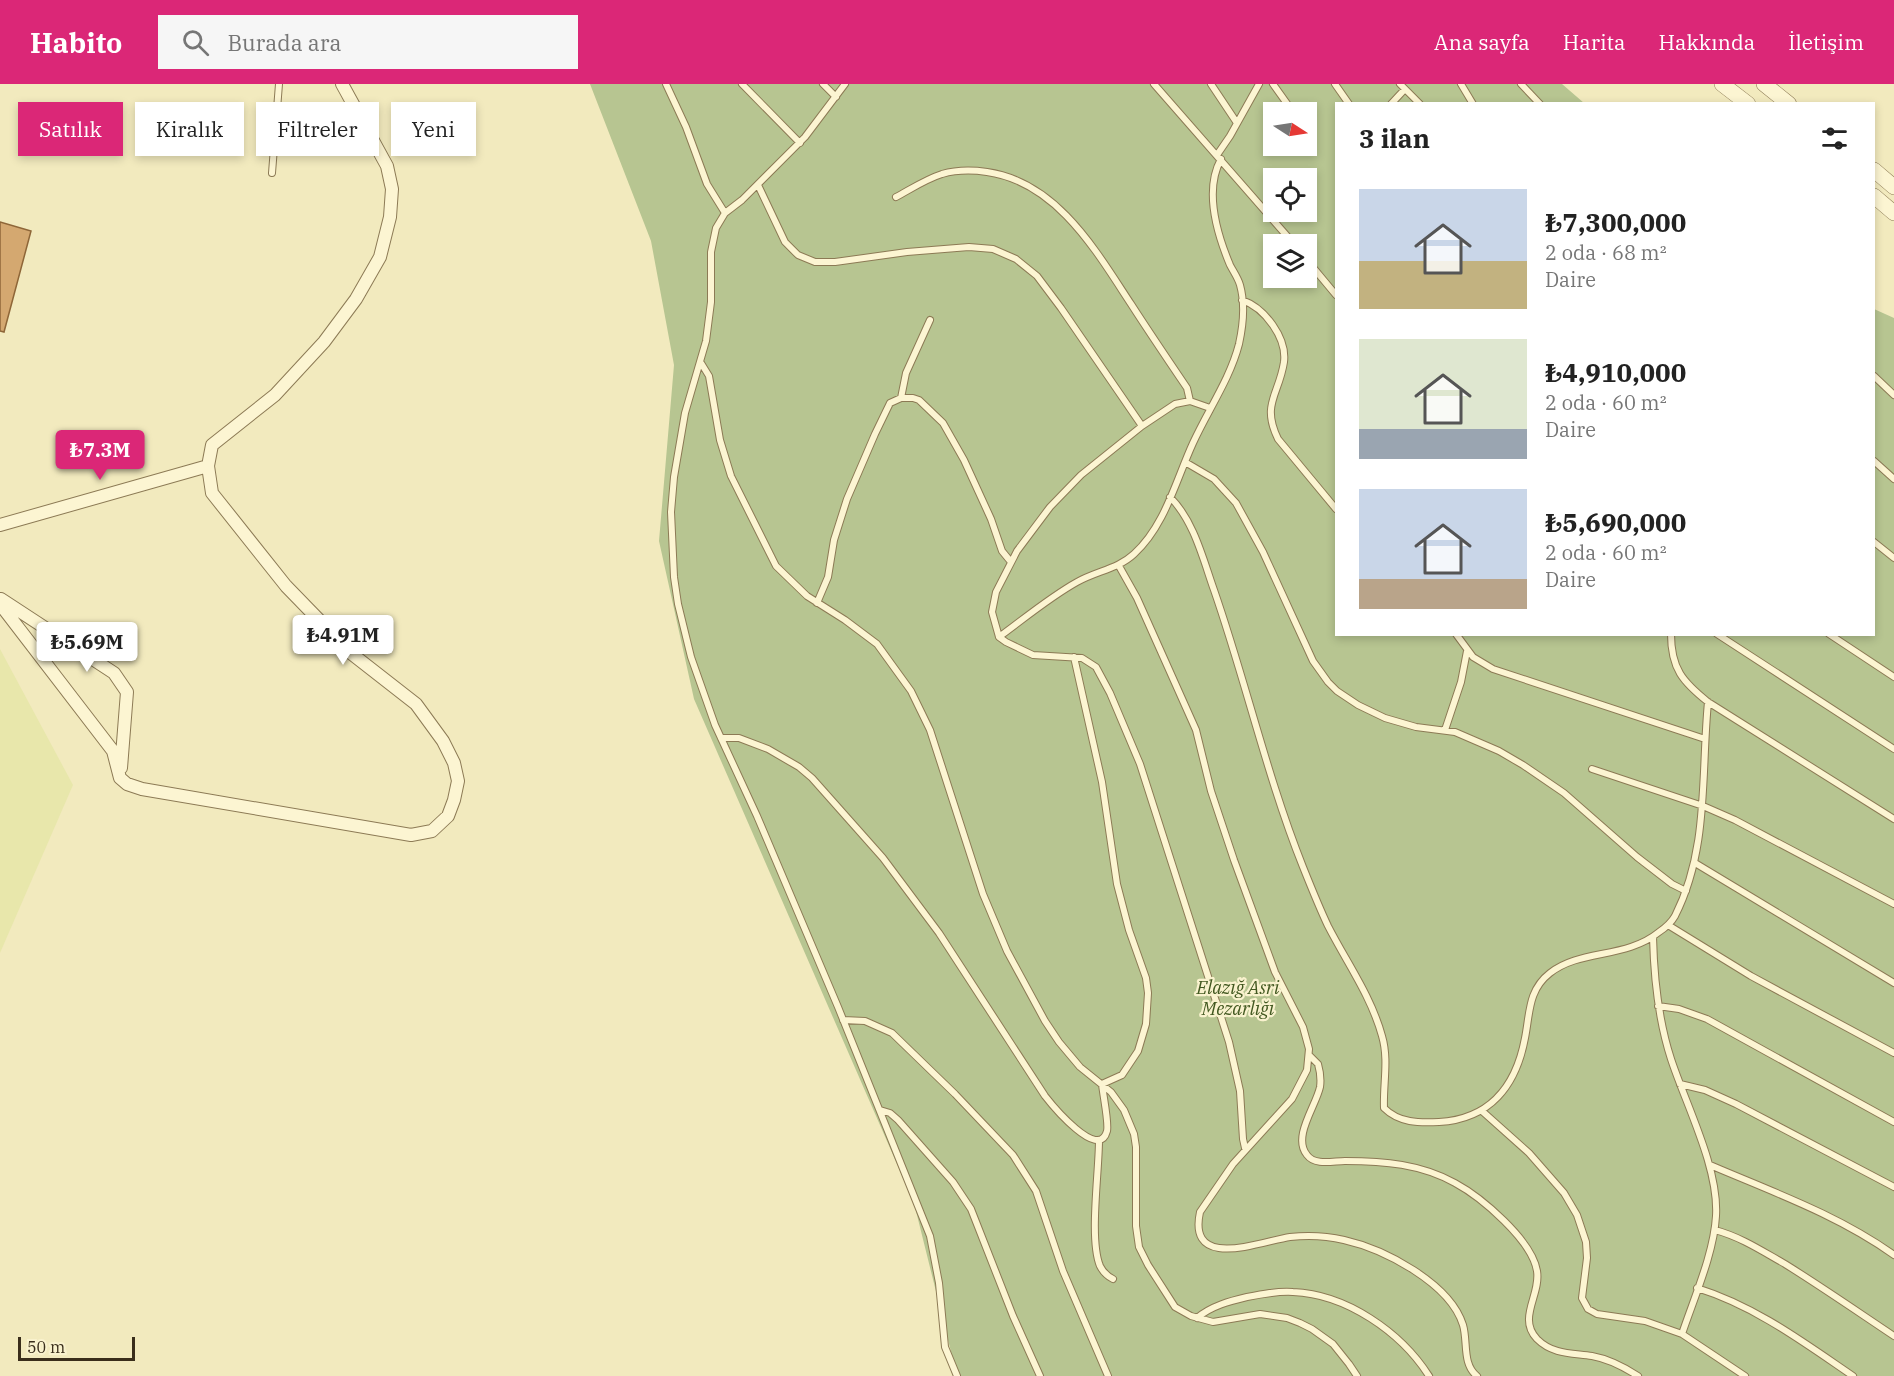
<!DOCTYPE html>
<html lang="tr">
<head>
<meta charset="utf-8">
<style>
	:root { --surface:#fff; --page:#f6f6f6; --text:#222; --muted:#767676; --accent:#db2777 }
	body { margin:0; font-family:"IBM Plex Serif",serif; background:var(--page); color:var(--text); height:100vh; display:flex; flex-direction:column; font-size:22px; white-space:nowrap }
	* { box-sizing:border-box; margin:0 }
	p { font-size:20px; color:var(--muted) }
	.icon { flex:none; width:33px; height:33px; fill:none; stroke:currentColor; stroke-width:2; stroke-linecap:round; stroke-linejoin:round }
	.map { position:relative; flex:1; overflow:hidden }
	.side { position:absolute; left:1335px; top:18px; width:540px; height:534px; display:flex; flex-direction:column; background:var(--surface); border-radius:0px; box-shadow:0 3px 9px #0003 }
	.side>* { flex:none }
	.hud { position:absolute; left:18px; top:18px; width:570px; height:54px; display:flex; gap:12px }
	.needle { width:39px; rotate:102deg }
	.tools { position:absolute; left:1263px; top:18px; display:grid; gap:12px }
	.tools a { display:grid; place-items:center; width:54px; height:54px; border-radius:0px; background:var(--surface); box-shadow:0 3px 9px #0003; font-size:30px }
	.scale { position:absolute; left:18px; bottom:15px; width:117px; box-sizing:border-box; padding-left:6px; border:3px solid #3a2e1b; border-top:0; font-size:16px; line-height:21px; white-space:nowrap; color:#3a2e1b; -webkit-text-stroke:4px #f9f2ce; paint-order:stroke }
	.price { position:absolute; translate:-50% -51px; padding:0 14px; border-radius:6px; background:#fff; color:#222; font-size:20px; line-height:39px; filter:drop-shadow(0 2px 3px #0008) }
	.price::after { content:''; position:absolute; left:50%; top:36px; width:18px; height:14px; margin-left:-9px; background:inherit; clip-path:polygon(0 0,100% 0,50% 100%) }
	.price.current { background:var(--accent); color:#fff }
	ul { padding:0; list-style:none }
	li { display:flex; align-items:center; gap:18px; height:150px; padding:0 24px }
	li span { display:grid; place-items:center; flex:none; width:168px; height:120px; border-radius:0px; color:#555 }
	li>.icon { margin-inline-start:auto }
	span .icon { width:72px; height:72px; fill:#fffc; stroke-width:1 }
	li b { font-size:26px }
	h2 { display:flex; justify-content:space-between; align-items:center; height:72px; padding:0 24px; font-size:26px }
	.pill { padding:0 21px; border-radius:0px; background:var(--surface); box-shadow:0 3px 9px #0003; font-size:21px; line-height:54px }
	.pill.current { background:var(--accent); color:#fff }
	header { display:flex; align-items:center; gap:36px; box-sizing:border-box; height:84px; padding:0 30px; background:var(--accent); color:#fff }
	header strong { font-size:28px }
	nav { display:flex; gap:33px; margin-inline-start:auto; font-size:21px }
	.search { width:420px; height:54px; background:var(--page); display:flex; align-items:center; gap:15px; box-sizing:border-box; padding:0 21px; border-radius:0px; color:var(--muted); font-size:22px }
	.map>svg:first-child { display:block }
</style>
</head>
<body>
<header>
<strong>Habito</strong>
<div class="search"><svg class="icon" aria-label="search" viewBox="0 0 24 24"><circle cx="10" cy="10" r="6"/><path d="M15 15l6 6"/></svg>Burada ara</div>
<nav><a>Ana sayfa</a><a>Harita</a><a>Hakkında</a><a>İletişim</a></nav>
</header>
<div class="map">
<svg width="1894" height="1292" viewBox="0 0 1894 1292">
	<rect width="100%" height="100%" fill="#f2eabe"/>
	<path fill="#e8e7ab" d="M0,565l73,136 -73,168z"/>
	<path fill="#b7c591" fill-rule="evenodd" d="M590,0h972l22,19 -248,1v530h538v-325l20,9v1058h-937l-43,-173 -220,-504 -35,-158 15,-176 -23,-124zM1274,28h32v34h-32zM1274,94h32v34h-32zM1274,160h32v34h-32z"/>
	<path fill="#d4a870" stroke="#8e6638" stroke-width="1.5" d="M0,138l31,9 -27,101 -4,-1z"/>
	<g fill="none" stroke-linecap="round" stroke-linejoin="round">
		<defs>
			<path id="service" d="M666,0l20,43 21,57 18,29
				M742,0l58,59
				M823,0l13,13
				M845,0l-40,53 -63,63 -17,13 -9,15 -5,24v50l-5,39 -21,72 -11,64 -3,35 3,65 4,27 13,53 24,68 42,91 81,191 92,229 9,47 6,64 12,29
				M1154,0l140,160
				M1211,0l26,39
				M1273,0l20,28
				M1335,0l14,20
				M1400,0l20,20
				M1461,0l12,20
				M1521,0l19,20
				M1391,20l14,-15
				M1306,49l2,2
				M1217,71l13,-19 29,-52
				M272,89l7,-89
				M758,101l27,57 13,13 17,7h20l72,-10 62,-5 24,2 23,10 21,17 24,32 81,118
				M896,113c15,-8 30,-18 46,-23 14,-4 31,-4 45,-2 70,10 109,79 144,132 18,28 37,56 56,84l3,13
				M1306,175l30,36
				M1242,216c23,8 45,38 42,62 -5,33 -23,42 -6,77l58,70
				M701,279l8,13 11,64 11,36 45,90 31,30 38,24 32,24 34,47 19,39 53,164 24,57 38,70 14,21 21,25 31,25 13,18 10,24 2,13v79l3,21 9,18 27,42 16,9 22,6 47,-8 27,4 13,5 12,6 21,15 16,20 8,12
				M1874,292l20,19
				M901,314l5,-25 24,-53
				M1210,324l-20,-7 -15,3 -33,22 -61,49 -31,32 -33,44 -21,41 -4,20 7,25 7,5 27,13 49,3 14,9 14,26 30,71 89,278 11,49 3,48 2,9
				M1874,377l20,18
				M1185,378l29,17 22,24 27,49 50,109 15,21 9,9 21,14 27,13 31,9 39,5 44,19 24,14 41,28 73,64 35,27 14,7
				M1170,413c24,24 33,62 44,93 32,92 53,187 89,277 8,20 16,40 25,59 19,37 43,70 54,110 7,24 1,48 2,72 15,15 35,15 55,14 51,-3 77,-36 86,-84 5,-25 3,-48 25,-65 30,-24 76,-14 109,-41 6,-4 12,-9 16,-16 34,-67 26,-141 33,-214
				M1874,458l20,16
				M1119,482l18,32 59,132 15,61 23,69 41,112 28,55 6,22 -2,21 -15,29 -59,65 -33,48c-13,60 62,29 90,25 18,-2 37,-1 54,3 40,9 106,43 119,85 5,17 -1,39 14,51
				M817,519l11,-26 6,-37 13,-41 28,-65 15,-31 11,-5h12l6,2 24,23 21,37 27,59 11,32 9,11
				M1456,550l17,23 20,12 212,70
				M1671,550c0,35 12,48 37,68l186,117
				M1717,550l177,115
				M1829,550l65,43
				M999,553c26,-19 51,-40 78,-55 19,-11 41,-13 57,-28 31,-28 42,-74 59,-111 15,-33 37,-64 46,-99 4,-18 6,-41 1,-59 -2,-7 -7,-14 -10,-20 -13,-31 -26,-75 -9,-106
				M1445,646l16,-48 6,-31
				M721,654h18l29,11 31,18 13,11 71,80 56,75 106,163c7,9 54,66 62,35 2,-8 -4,-36 -5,-47l20,-9 16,-24 8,-27 2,-31 -2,-15 -17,-48 -12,-46 -15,-102 -28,-125
				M1592,685l111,37 32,14 159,84
				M1695,779l199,120
				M1668,841l83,51 143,77
				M1653,853c1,42 5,82 18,122 15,46 48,109 45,157 -2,37 -22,82 -34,118
				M1658,922l21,3 28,10 187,103
				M843,936l22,1 27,12 63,61 58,61 23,36 27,80 45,105
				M1309,971l9,9c2,7 3,16 2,23 -4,19 -28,50 -13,68 8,11 26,6 38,6 39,0 76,3 110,22 26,14 77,57 82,88 4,24 -20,47 0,68 16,16 36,14 55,17 17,3 32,11 46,20
				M1680,1000l25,6 31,14 158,83
				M880,1026l10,3 8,7 55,62 18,27 42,107 27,60
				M1482,1027l47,42 35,40 13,22 9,27 1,16 -5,40 6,11 9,5 48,7 37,13 63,42
				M1099,1056c0,33 -10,99 1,126 3,6 7,10 13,13
				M1710,1081c63,27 128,50 184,90
				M1715,1146c26,7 47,21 70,34 37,23 73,48 109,72
				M1697,1204c58,18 106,54 156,88
				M1197,1234c14,-12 33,-17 50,-21 15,-3 30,-6 46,-5 53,2 108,40 136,84"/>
			<path id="minor" d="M0,441l208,-59
				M1,515l113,74 13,19 -6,76
				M0,520l113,147 7,27 7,6 15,5 269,46 21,-4 16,-15 6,-16 4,-19 -4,-18 -11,-22 -27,-37 -64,-50 -66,-68 -74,-93 -4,-27 4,-21 63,-50 49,-53 32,-43 24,-42 10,-40 2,-28 -5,-23 -45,-82"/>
			<path id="tertiary" d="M1722,0l26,20
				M1764,0l25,20
				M1874,86l20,17
				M1874,112l20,17"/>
		</defs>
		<use href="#service" stroke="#8c7a55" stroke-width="8"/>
		<use href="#minor" stroke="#8c7a55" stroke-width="14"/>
		<use href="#tertiary" stroke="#8c7a55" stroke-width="16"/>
		<use href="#service" stroke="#fcf5d2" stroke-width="6"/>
		<use href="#minor" stroke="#fcf5d2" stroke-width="12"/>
		<use href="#tertiary" stroke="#fcf5d2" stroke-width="15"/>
	</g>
	<g text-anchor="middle" stroke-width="4.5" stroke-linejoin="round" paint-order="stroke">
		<g font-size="18" font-style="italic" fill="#425820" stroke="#f9f2ce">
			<text x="1238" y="910">Elazığ Asri<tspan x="1238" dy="21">Mezarlığı</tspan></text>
		</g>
	</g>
</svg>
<div class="tools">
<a><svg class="needle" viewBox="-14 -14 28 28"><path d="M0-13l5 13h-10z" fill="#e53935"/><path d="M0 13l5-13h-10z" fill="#767676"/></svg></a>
<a><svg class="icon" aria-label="locate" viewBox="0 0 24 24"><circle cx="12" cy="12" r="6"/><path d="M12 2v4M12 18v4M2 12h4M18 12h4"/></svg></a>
<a><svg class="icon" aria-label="layers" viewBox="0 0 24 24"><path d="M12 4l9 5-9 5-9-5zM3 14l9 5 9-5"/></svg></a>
</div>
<div class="scale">50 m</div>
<b class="price current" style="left:100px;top:397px">₺7.3M</b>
<b class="price" style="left:343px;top:582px">₺4.91M</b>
<b class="price" style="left:87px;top:589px">₺5.69M</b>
<div class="hud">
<a class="pill current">Satılık</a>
<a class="pill">Kiralık</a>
<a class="pill">Filtreler</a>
<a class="pill">Yeni</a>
</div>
<section class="side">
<h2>3 ilan<svg class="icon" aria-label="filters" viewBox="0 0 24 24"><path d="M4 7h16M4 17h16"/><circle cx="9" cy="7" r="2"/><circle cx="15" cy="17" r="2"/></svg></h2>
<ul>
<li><span style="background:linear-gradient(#c9d6e8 60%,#c2b280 0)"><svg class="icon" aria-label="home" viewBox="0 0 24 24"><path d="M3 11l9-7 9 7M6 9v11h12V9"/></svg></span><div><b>₺7,300,000</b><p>2 oda · 68 m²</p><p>Daire</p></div></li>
<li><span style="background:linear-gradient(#dfe7d0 75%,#9aa5b1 0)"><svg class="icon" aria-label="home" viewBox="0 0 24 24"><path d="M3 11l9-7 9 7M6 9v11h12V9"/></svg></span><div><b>₺4,910,000</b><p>2 oda · 60 m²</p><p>Daire</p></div></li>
<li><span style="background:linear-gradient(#c9d6e8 75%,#b9a48a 0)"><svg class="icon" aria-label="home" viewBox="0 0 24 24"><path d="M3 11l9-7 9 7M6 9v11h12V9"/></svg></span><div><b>₺5,690,000</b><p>2 oda · 60 m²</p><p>Daire</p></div></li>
</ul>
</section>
</div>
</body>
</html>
